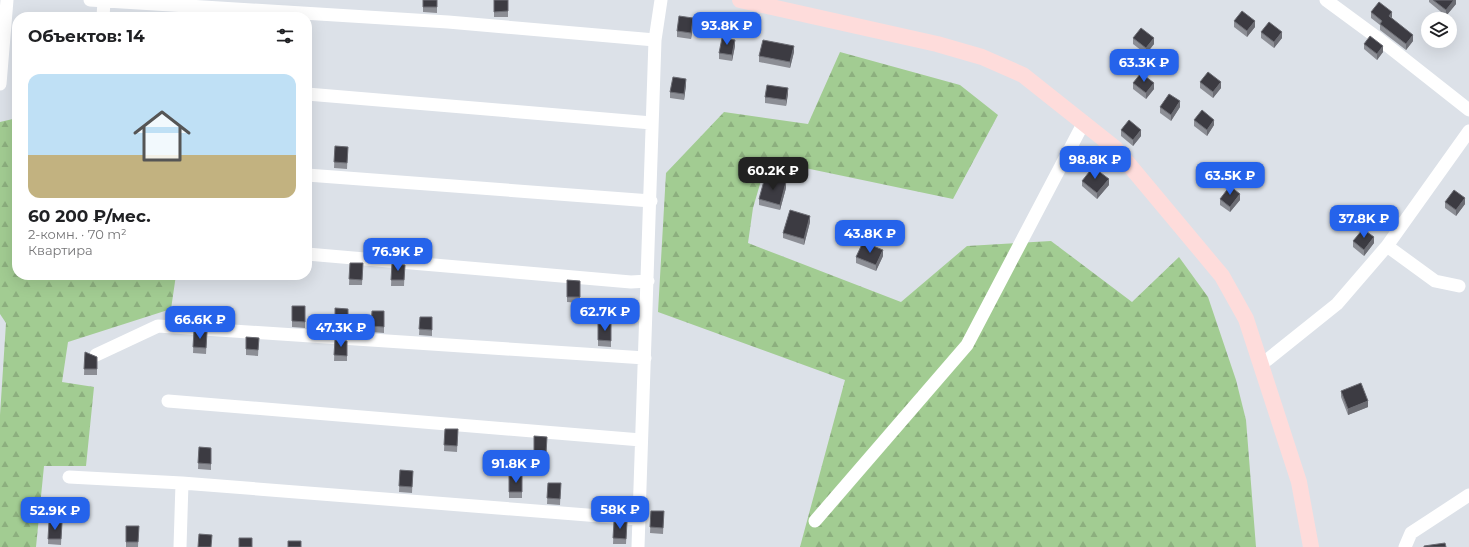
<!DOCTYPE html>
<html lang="ru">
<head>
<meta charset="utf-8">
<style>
	:root { --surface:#fff; --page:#f2f2f2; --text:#202124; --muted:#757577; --line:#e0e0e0; --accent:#2563eb }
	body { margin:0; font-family:Montserrat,sans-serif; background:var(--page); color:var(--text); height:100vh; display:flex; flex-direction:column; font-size:15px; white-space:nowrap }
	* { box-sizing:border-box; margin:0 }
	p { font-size:13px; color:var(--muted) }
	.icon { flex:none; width:22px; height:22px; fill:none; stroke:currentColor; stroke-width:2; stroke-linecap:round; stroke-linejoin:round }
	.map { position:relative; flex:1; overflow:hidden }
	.side { position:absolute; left:12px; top:12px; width:300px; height:268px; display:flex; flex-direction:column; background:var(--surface); border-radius:16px; box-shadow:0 4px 16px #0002 }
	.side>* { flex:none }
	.fabs { position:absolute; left:1421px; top:12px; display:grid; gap:8px }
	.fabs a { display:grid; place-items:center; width:36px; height:36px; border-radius:50%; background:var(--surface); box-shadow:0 4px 16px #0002; font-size:20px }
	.price { position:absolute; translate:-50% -34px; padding:0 9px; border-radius:8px; background:var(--accent); color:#fff; font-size:13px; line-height:26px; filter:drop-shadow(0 1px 2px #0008) }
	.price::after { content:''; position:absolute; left:50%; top:24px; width:12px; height:9px; margin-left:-6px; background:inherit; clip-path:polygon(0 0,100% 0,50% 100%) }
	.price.selected { background:#222; color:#fff }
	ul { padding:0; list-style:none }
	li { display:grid; align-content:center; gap:8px; height:212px; padding:0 16px }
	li+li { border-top:1px solid var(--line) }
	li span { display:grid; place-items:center; height:124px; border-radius:12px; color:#555 }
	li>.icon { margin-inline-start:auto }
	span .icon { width:72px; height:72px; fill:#fffc; stroke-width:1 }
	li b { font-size:17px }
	h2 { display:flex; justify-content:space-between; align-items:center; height:48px; padding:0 16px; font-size:17px }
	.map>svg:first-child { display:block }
</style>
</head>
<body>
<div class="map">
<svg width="1469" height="547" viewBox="0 0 1469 547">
	<defs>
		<pattern id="forest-firs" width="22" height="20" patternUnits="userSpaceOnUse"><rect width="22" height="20" fill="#a2cc92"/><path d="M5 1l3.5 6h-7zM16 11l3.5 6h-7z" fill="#8caf7e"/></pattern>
	</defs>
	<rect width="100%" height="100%" fill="#dce1e8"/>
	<path fill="url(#forest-firs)" d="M840,52l120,33 38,30 -45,84 -186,-39 -14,48 -5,35 153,59 66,-56 84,-5 81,61 47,-45 29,40 28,83 10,40 10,127h-456l45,-167 -187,-68 8,-139 58,-61 84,12z
		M17,118v157h159l-5,34 -103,33 -6,40 32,5 -8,79h-42l-8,81h-36v-132l6,-92 -6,-9v-192z"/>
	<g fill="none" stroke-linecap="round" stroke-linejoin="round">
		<path stroke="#fff" stroke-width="13" d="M90,0l358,22 207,18
			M1326,0l53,39 90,71
			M103,17l1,-16
			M0,84l7,-84
			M307,94l345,29
			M307,175l344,26
			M1387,246l48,35 24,5
			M307,254l324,28 17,-1
			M96,355l62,-29 487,32
			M1262,364l75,-60 50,-58 82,-115
			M168,401l473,39
			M69,477l113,6 456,36
			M815,521l152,-176 117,-223
			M180,547l2,-64
			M638,547l17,-507 6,-40
			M1405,547l6,-14 58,-38"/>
		<path stroke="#fedcdb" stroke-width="16" d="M740,0l197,44 45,13 41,18 92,73 107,128 24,43 53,163 12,65"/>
	</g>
	<path fill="#8c8e95" d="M423,0h14v13l-14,-1z
		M494,0h14v17h-14z
		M1429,0h27v4l-10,12 -17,-14z
		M1371,12l21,6 21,23 -7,9 -26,-20v-5l-9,-7z
		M1234,21l21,6 -8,10 -13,-10z
		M693,24l-2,15 -14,-2v-6z
		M1261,32l21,6 -8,10 -13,-10z
		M1133,38l21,6 -8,10 -13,-10z
		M1364,44l19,8 -6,8 -13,-11z
		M735,46l-3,15 -13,-2v-6z
		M794,52l-4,16 -31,-6v-6z
		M1200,82l21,6 -8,10 -13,-10z
		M1133,83l21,6 -8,10 -13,-10z
		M686,85l-2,15 -14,-2v-6z
		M788,94l-2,12 -21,-3v-6z
		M1160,107h20l-9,14 -11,-8z
		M1194,120l20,5 -7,11 -13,-10z
		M1121,130l20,6 -8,10 -12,-10z
		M335,146l13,1 -1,22 -13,-1z
		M1082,181l27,4 -12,14 -15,-13z
		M786,188l-6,22 -21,-5v-6z
		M1220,199l20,1 -10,12 -10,-7z
		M1445,202l20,2 -9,12 -11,-8z
		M810,222l-6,23 -21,-7v-5z
		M1353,241l21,2 -10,13 -11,-9z
		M883,256l-7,15 -20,-8v-6z
		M350,263h13l-1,22h-13z
		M392,264l13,1 -1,21h-13z
		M567,280l13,1v22l-13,-1z
		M292,306h13v22l-13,-1z
		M335,308l13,1v21h-13z
		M372,311h12v22l-13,-1z
		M420,317h12v19l-13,-1z
		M598,324h13v23l-13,-1z
		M194,331l13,1 -1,22 -13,-1z
		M246,337l13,1 -1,18 -12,-1z
		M335,340l12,1v20h-13z
		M85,352l12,5v18h-13z
		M1341,391l27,16 -20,8 -7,-18z
		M445,429h13l-1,23 -13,-1z
		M534,436l13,1 -1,22h-12z
		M199,447l12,1v22l-13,-1z
		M400,470l13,1 -1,22 -13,-1z
		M509,476h13v22h-13z
		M548,483h13l-1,22 -13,-1z
		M651,511h13l-1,23 -13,-1z
		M49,522l13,1 -1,22 -13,-1z
		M614,522h13l-1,22h-13z
		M126,526h13l-1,21h-12z"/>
	<path fill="#6c6d74" d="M1454,0h2v4l-10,12v-6z
		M1392,12v6l-3,-2z
		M693,18v6l-2,15v-6z
		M1255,21v6l-8,10v-6z
		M1282,32v6l-8,10v-6z
		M1413,35v6l-7,9v-6z
		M1154,38v6l-8,10v-6z
		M735,40v6l-3,15v-6z
		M794,46v6l-4,16v-6z
		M1383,46v6l-6,8v-6z
		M686,79v6l-2,15v-6z
		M1221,82v6l-8,10v-6z
		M1154,83v6l-8,10v-6z
		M788,88v6l-2,12v-6z
		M1180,101v6l-9,14v-6z
		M1214,120v5l-7,11v-6z
		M1141,130v6l-8,10v-6z
		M1109,179v6l-12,14v-6z
		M786,182v6l-6,22v-5z
		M1240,194v6l-10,12v-5z
		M1465,198v6l-9,12v-6z
		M810,216v6l-6,23v-6z
		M1374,237v6l-10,13v-6z
		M883,250v6l-7,15v-6z
		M1368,401v6l-20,8v-6z"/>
	<path fill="#3c3b42" stroke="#6c6d74" d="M423,0h14v7h-14z
		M494,0h14v11l-14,1z
		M1433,0h21l-8,10z
		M1379,2l13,10 -3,4 24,19 -7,9 -26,-20 2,-3 -11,-9z
		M1242,11l13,10 -8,10 -13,-10z
		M679,16l14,2 -2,15 -14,-2z
		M1269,22l13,10 -8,10 -13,-10z
		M1141,28l13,10 -8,10 -13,-10z
		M1370,36l13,10 -6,8 -13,-10z
		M722,38l13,2 -3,15 -13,-2z
		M763,40l31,6 -4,16 -31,-6z
		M1208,72l13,10 -8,10 -13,-10z
		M1141,73l13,10 -8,10 -13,-10z
		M673,77l13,2 -2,15 -14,-2z
		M767,85l21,3 -2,12 -21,-3z
		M1169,94l11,7 -9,14 -11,-8z
		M1202,110l12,10 -7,10 -13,-10z
		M1129,120l12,10 -8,10 -12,-10z
		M335,146l13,1 -1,16 -13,-1z
		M1093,167l16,12 -12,14 -15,-12z
		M765,177l21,5 -6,23 -21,-6z
		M1230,186l10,8 -10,13 -10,-8z
		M1454,190l11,8 -9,12 -11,-8z
		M790,210l20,6 -6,23 -21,-6z
		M1363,229l11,8 -10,13 -11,-9z
		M863,242l20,8 -7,15 -20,-8z
		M350,263h13l-1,17 -13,-1z
		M392,264l13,1 -1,15h-13z
		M567,280l13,1v16h-13z
		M292,306h13v16l-13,-1z
		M335,308l13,1v16l-13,-1z
		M372,311h12v16l-13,-1z
		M420,317h12v13l-13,-1z
		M598,324h13v17l-13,-1z
		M194,331l13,1 -1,16 -13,-1z
		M246,337l13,1 -1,12 -12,-1z
		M335,340l12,1v15l-13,-1z
		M85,352l12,5v12h-13z
		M1361,383l7,18 -20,8 -7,-18z
		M445,429h13l-1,17 -13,-1z
		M534,436l13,1 -1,16h-12z
		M199,447l12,1v16l-13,-1z
		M400,470l13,1 -1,16 -13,-1z
		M509,476h13v16h-13z
		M548,483h13l-1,16 -13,-1z
		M651,511h13l-1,17 -13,-1z
		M49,522l13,1 -1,16h-13z
		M614,522h13l-1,17 -13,-1z
		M126,526h13l-1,16h-12z
		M199,534l13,1 -1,12h-13z
		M239,538h13v9h-13z
		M288,541h13v6h-13z
		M1445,543l1,4h-22v-1z"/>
</svg>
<div class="fabs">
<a><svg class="icon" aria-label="layers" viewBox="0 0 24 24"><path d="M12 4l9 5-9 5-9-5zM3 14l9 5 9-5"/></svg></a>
</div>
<b class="price" style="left:727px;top:46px">93.8K ₽</b>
<b class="price" style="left:1144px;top:83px">63.3K ₽</b>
<b class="price" style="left:1095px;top:180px">98.8K ₽</b>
<b class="price selected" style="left:773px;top:191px">60.2K ₽</b>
<b class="price" style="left:1230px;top:196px">63.5K ₽</b>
<b class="price" style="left:1364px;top:239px">37.8K ₽</b>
<b class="price" style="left:870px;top:254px">43.8K ₽</b>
<b class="price" style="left:398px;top:272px">76.9K ₽</b>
<b class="price" style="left:605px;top:332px">62.7K ₽</b>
<b class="price" style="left:200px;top:340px">66.6K ₽</b>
<b class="price" style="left:341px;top:348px">47.3K ₽</b>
<b class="price" style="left:516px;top:484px">91.8K ₽</b>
<b class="price" style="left:620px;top:530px">58K ₽</b>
<b class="price" style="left:55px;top:531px">52.9K ₽</b>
<section class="side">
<h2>Объектов: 14<svg class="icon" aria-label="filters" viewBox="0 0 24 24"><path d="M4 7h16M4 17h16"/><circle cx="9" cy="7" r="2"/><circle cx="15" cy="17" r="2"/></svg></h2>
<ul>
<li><span style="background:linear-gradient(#bfe0f5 65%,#c2b280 0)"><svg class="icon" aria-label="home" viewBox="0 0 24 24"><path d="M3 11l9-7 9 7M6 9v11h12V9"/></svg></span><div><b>60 200 ₽/мес.</b><p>2-комн. · 70 m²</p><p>Квартира</p></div></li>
</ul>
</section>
</div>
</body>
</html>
